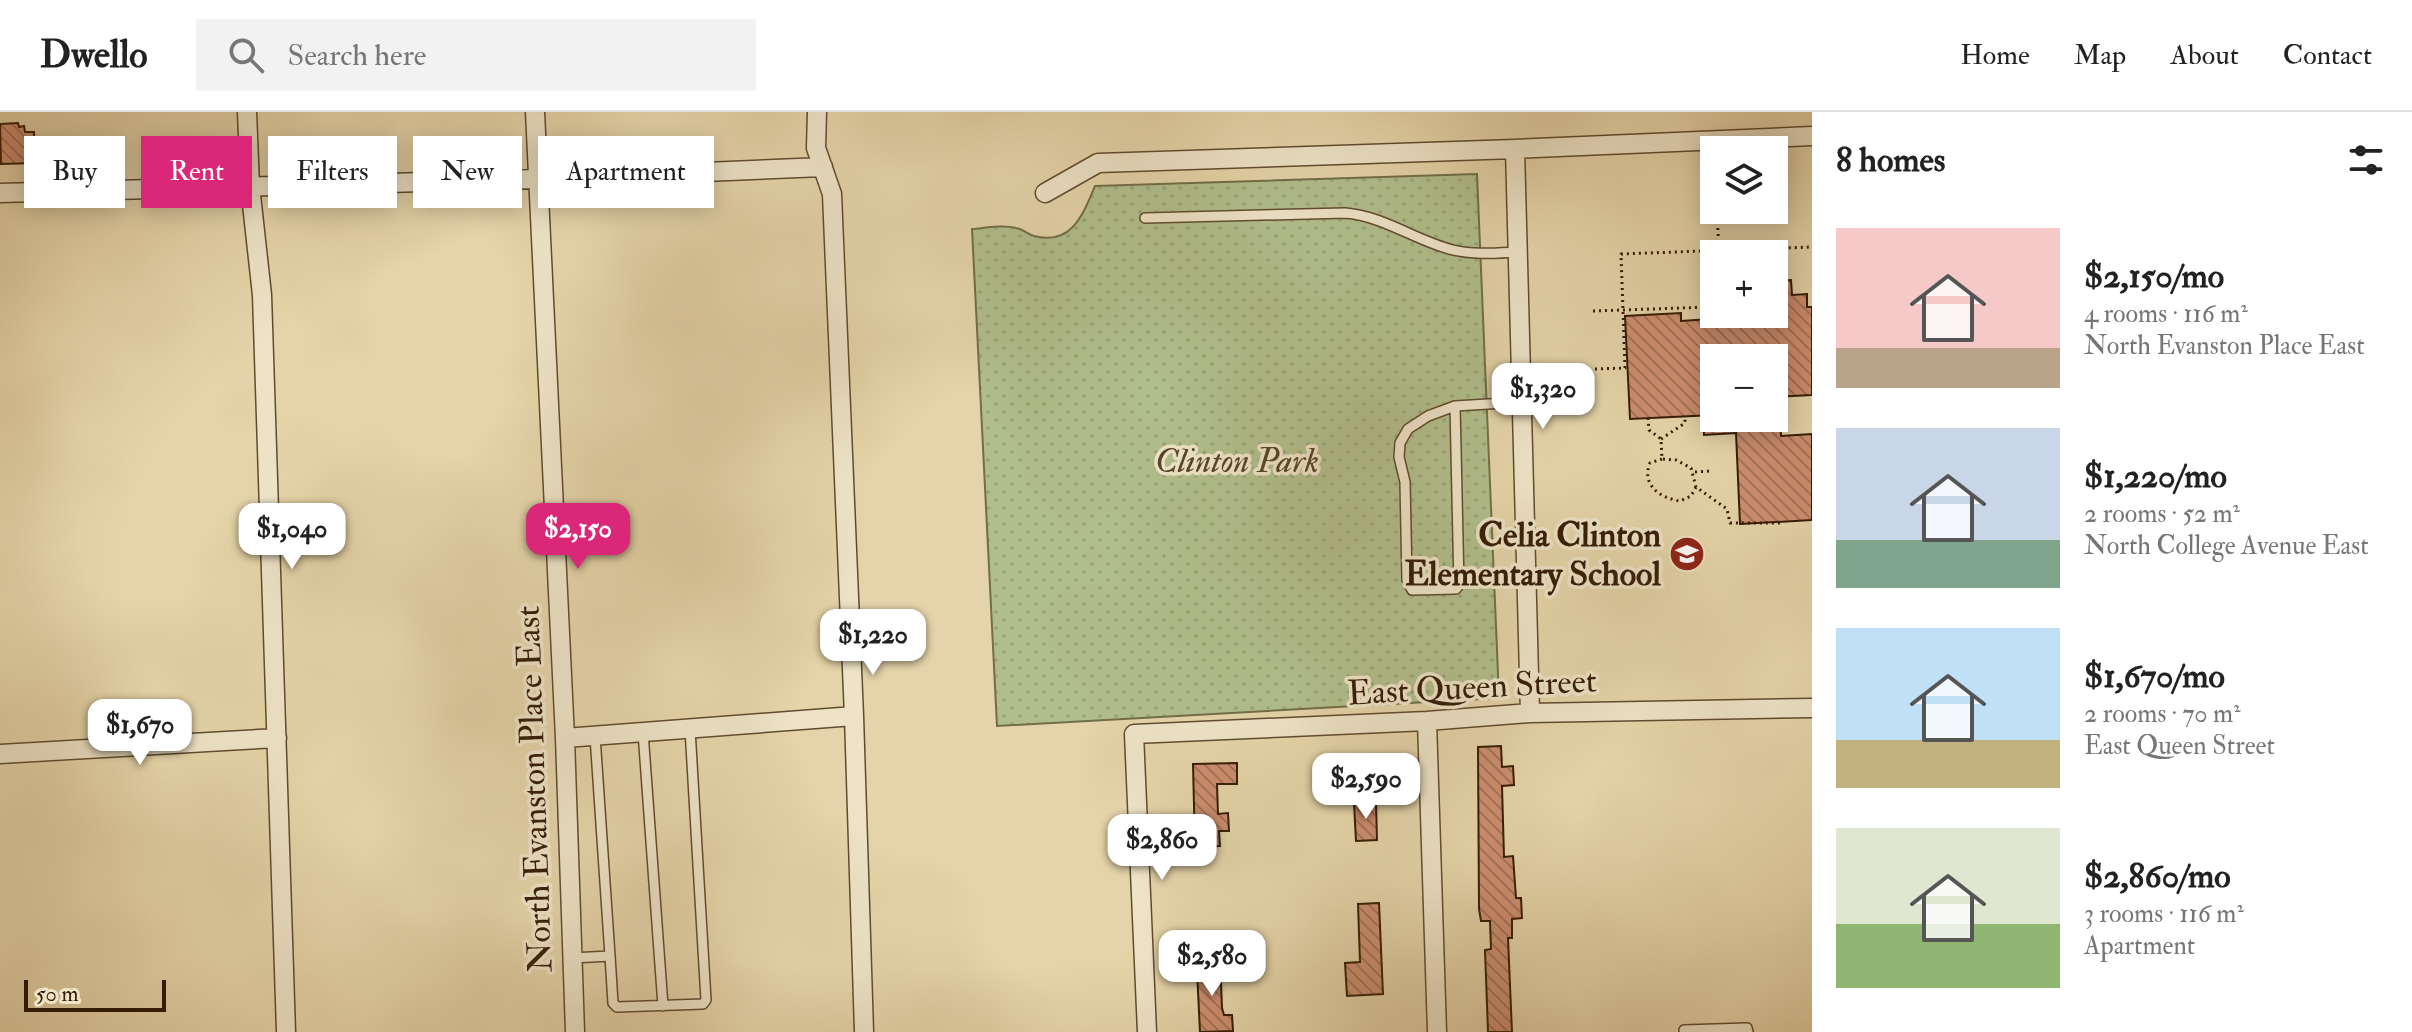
<!DOCTYPE html>
<html lang="en">
<head>
<meta charset="utf-8">
<style>
	:root { --surface:#fff; --page:#f2f2f2; --text:#222; --muted:#767676; --line:#e0e0e0; --accent:#db2777 }
	body { margin:0; font-family:"IM FELL Double Pica",serif; background:var(--page); color:var(--text); height:100vh; display:flex; flex-direction:column; font-size:30px; white-space:nowrap }
	* { box-sizing:border-box; margin:0 }
	p { font-size:26px; color:var(--muted) }
	.icon { flex:none; width:44px; height:44px; fill:none; stroke:currentColor; stroke-width:2; stroke-linecap:round; stroke-linejoin:round }
	.map { position:relative; flex:1; overflow:hidden }
	.side { display:flex; flex-direction:column; background:var(--surface); width:600px }
	.side>* { flex:none }
	.hud { position:absolute; left:24px; top:24px; width:760px; height:72px; display:flex; gap:16px }
	.controls { position:absolute; left:1700px; top:24px; display:grid; gap:16px }
	.controls a { display:grid; place-items:center; width:88px; height:88px; border-radius:0px; background:var(--surface); box-shadow:0 4px 20px #0003; font-size:40px }
	.scale { position:absolute; left:24px; bottom:20px; width:142px; box-sizing:border-box; padding-left:8px; border:4px solid #351d05; border-top:0; font-size:22px; line-height:28px; white-space:nowrap; color:#351d05; -webkit-text-stroke:6px #eee3c7; paint-order:stroke }
	.price { position:absolute; translate:-50% -68px; padding:0 18px; border-radius:16px; background:#fff; color:#222; font-size:26px; line-height:52px; filter:drop-shadow(0 2px 4px #0008) }
	.price::after { content:''; position:absolute; left:50%; top:48px; width:24px; height:18px; margin-left:-12px; background:inherit; clip-path:polygon(0 0,100% 0,50% 100%) }
	.price.active { background:var(--accent); color:#fff }
	ul { padding:0; list-style:none }
	li { display:flex; align-items:center; gap:24px; height:200px; padding:0 24px }
	li span { display:grid; place-items:center; flex:none; width:224px; height:160px; border-radius:0px; color:#555 }
	li>.icon { margin-inline-start:auto }
	span .icon { width:96px; height:96px; fill:#fffc; stroke-width:1 }
	li b { font-size:34px }
	h2 { display:flex; justify-content:space-between; align-items:center; height:96px; padding:0 24px; font-size:34px }
	.tag { padding:0 28px; border-radius:0px; background:var(--surface); box-shadow:0 4px 20px #0003; font-size:28px; line-height:72px }
	.tag.active { background:var(--accent); color:#fff }
	header { display:flex; align-items:center; gap:48px; box-sizing:border-box; height:112px; padding:0 40px; background:var(--surface); border-bottom:2px solid var(--line) }
	header strong { font-size:38px }
	nav { display:flex; gap:44px; margin-inline-start:auto; font-size:28px }
	.search { width:560px; height:72px; background:var(--page); display:flex; align-items:center; gap:20px; box-sizing:border-box; padding:0 28px; border-radius:0px; color:var(--muted); font-size:30px }
	main { display:flex; flex:1; min-height:0 }
	.map>svg:first-child { display:block }
</style>
</head>
<body>
<header>
<strong>Dwello</strong>
<div class="search"><svg class="icon" aria-label="search" viewBox="0 0 24 24"><circle cx="10" cy="10" r="6"/><path d="M15 15l6 6"/></svg>Search here</div>
<nav><a>Home</a><a>Map</a><a>About</a><a>Contact</a></nav>
</header>
<main>
<div class="map">
<svg width="1812" height="920" viewBox="0 0 1812 920">
	<defs>
		<pattern id="park-dots" width="8" height="8" patternUnits="userSpaceOnUse" patternTransform="scale(2)"><rect width="8" height="8" fill="#b0be8b"/><path d="M2 2h.1M6 6h.1" fill="none" stroke="#98a376" stroke-width="1.8" stroke-linecap="round"/></pattern>
		<pattern id="building-back-hatch" width="6" height="6" patternUnits="userSpaceOnUse" patternTransform="scale(2)"><rect width="6" height="6" fill="#cc8e6f"/><path d="M-1 5l2 2M0 0l6 6M5-1l2 2" fill="none" stroke="#a67359"/></pattern>
	</defs>
	<rect width="100%" height="100%" fill="#e5d4a9"/>
	<filter id="stains"><feTurbulence type="fractalNoise" baseFrequency=".0025" numOctaves="4"/><feColorMatrix values="0 0 0 0 .2 0 0 0 0 .09 0 0 0 0 .02 0 0 0 .5 -.17"/></filter>
	<radialGradient id="worn" r=".72"><stop offset=".6" stop-color="#630" stop-opacity="0"/><stop offset="1" stop-color="#630" stop-opacity=".3"/></radialGradient>
	<path fill="url(#park-dots)" stroke="#726e48" stroke-width="2" d="M1477,62l22,524 -502,28 -25,-497c13,-1 32,-5 44,-1 7,1 11,6 18,8 38,10 49,-22 61,-50z"/>
	<path fill="url(#building-back-hatch)" stroke="#351d05" stroke-width="2" d="M18,11l1,4 5,-1 1,6h9l1,31 -34,1 -1,-40z
		M1791,168l1,15 15,-1v13h5v88l-38,2v-39h-60v57l-84,4 -5,-103 56,-3v8l30,-2v-5h63v-33z
		M1703,306h77l1,18 31,-2v86l-72,4 -4,-91 -32,2z
		M1501,634l1,21 11,-1 1,19 -12,1 2,71 9,-1 3,42h5l1,20 -10,1v19h-4l4,94h-24l-3,-82 6,-1 -1,-28h-9l-2,-12 -1,-162z
		M1237,651v21h-20l1,30 10,-1 1,18h-10l1,15 -25,1 -2,-83z
		M1376,690l1,38 -21,1 -2,-38z
		M1379,791l4,91 -36,2 -2,-33 15,-1 -2,-58z
		M1220,847l2,49 2,7h8l1,16 -33,1 -3,-61h3l-1,-11z"/>
	<g fill="none" stroke-linecap="round" stroke-linejoin="round">
		<defs>
			<path id="lane" d="M1145,106l200,-5c39,3 71,28 108,37 21,5 43,3 64,2
				M1455,294l4,179 -3,4 -44,1 -5,-10 -2,-98 -6,-25 1,-14 8,-14 20,-13 27,-10 66,-4
				M643,620l20,274
				M595,624l15,220
				M572,846l38,-2 3,47 4,4 86,-3 3,-4 -16,-271
				M1684,918l63,-2 1,4"/>
			<path id="street" d="M247,0l3,74 12,109 24,737
				M535,0l30,626 10,294
				M817,0l-1,36 16,46 22,522 10,316
				M1515,37l15,564
				M0,81l539,-14 284,-12
				M1045,81l53,-30 417,-14 297,-13
				M1427,609l10,311
				M565,626l289,-22
				M0,642l277,-16
				M1147,920l-13,-298 293,-13 103,-8 282,-5"/>
		</defs>
		<use href="#lane" stroke="#614b2e" stroke-width="12"/>
		<use href="#street" stroke="#614b2e" stroke-width="21"/>
		<path stroke="#351d05" stroke-width="3" stroke-dasharray="2 4" stroke-linecap="butt" d="M1717,98l2,44
			M1593,199l117,-4
			M1595,257l30,-1 -4,-114 191,-7
			M1648,306l1,12 12,9 1,20 14,1 15,8 5,19 31,22 3,14h52
			M1661,327l24,-16v-6
			M1662,347l-12,4c-9,22 10,35 30,38l11,-5 5,-9
			M1695,360l16,-1"/>
		<use href="#lane" stroke="#eee3c7" stroke-width="9"/>
		<use href="#street" stroke="#eee3c7" stroke-width="18"/>
	</g>
	<defs>
		<symbol id="school-disc" viewBox="-11 -11 22 22"><circle r="9.5" fill="#8f2418" stroke="#eee3c7"/><path d="M0-5L7-2L0 1L-7-2ZM-4 1L0 2.5L4 1V4Q0 6-4 4Z" fill="#fff"/></symbol>
	</defs>
	<g fill-rule="evenodd">
		<use href="#school-disc" x="1667" y="422" width="40" height="40"/>
	</g>
	<g text-anchor="middle" stroke-width="7" stroke-linejoin="round" paint-order="stroke">
		<g font-size="34" font-style="italic" fill="#544526" stroke="#eee3c7">
			<text x="1237" y="360">Clinton Park</text>
		</g>
		<g font-size="34" font-weight="bold" fill="#351d05" stroke="#eee3c7" text-anchor="end">
			<text x="1661" y="434">Celia Clinton<tspan x="1661" dy="39">Elementary School</tspan></text>
		</g>
		<g font-size="34" fill="#351d05" stroke="#eee3c7">
			<text transform="translate(1472 574) rotate(-3)" y="12">East Queen Street</text>
			<text transform="translate(533 677) rotate(-92)" y="12">North Evanston Place East</text>
		</g>
	</g>
	<rect width="100%" height="100%" filter="url(#stains)"/>
	<rect width="100%" height="100%" fill="url(#worn)"/>
</svg>
<div class="controls">
<a><svg class="icon" aria-label="layers" viewBox="0 0 24 24"><path d="M12 4l9 5-9 5-9-5zM3 14l9 5 9-5"/></svg></a>
<a>+</a>
<a>−</a>
</div>
<div class="scale">50 m</div>
<b class="price" style="left:1543px;top:319px">$1,320</b>
<b class="price" style="left:292px;top:459px">$1,040</b>
<b class="price active" style="left:578px;top:459px">$2,150</b>
<b class="price" style="left:873px;top:565px">$1,220</b>
<b class="price" style="left:140px;top:655px">$1,670</b>
<b class="price" style="left:1366px;top:709px">$2,590</b>
<b class="price" style="left:1162px;top:770px">$2,860</b>
<b class="price" style="left:1212px;top:886px">$2,580</b>
<div class="hud">
<a class="tag">Buy</a>
<a class="tag active">Rent</a>
<a class="tag">Filters</a>
<a class="tag">New</a>
<a class="tag">Apartment</a>
</div>
</div>
<section class="side">
<h2>8 homes<svg class="icon" aria-label="filters" viewBox="0 0 24 24"><path d="M4 7h16M4 17h16"/><circle cx="9" cy="7" r="2"/><circle cx="15" cy="17" r="2"/></svg></h2>
<ul>
<li><span style="background:linear-gradient(#f6c9c9 75%,#b9a48a 0)"><svg class="icon" aria-label="home" viewBox="0 0 24 24"><path d="M3 11l9-7 9 7M6 9v11h12V9"/></svg></span><div><b>$2,150/mo</b><p>4 rooms · 116 m²</p><p>North Evanston Place East</p></div></li>
<li><span style="background:linear-gradient(#c9d6e8 70%,#7fa58c 0)"><svg class="icon" aria-label="home" viewBox="0 0 24 24"><path d="M3 11l9-7 9 7M6 9v11h12V9"/></svg></span><div><b>$1,220/mo</b><p>2 rooms · 52 m²</p><p>North College Avenue East</p></div></li>
<li><span style="background:linear-gradient(#bfe0f5 70%,#c2b280 0)"><svg class="icon" aria-label="home" viewBox="0 0 24 24"><path d="M3 11l9-7 9 7M6 9v11h12V9"/></svg></span><div><b>$1,670/mo</b><p>2 rooms · 70 m²</p><p>East Queen Street</p></div></li>
<li><span style="background:linear-gradient(#dfe7d0 60%,#8fb573 0)"><svg class="icon" aria-label="home" viewBox="0 0 24 24"><path d="M3 11l9-7 9 7M6 9v11h12V9"/></svg></span><div><b>$2,860/mo</b><p>3 rooms · 116 m²</p><p>Apartment</p></div></li>
</ul>
</section>
</main>
</body>
</html>
